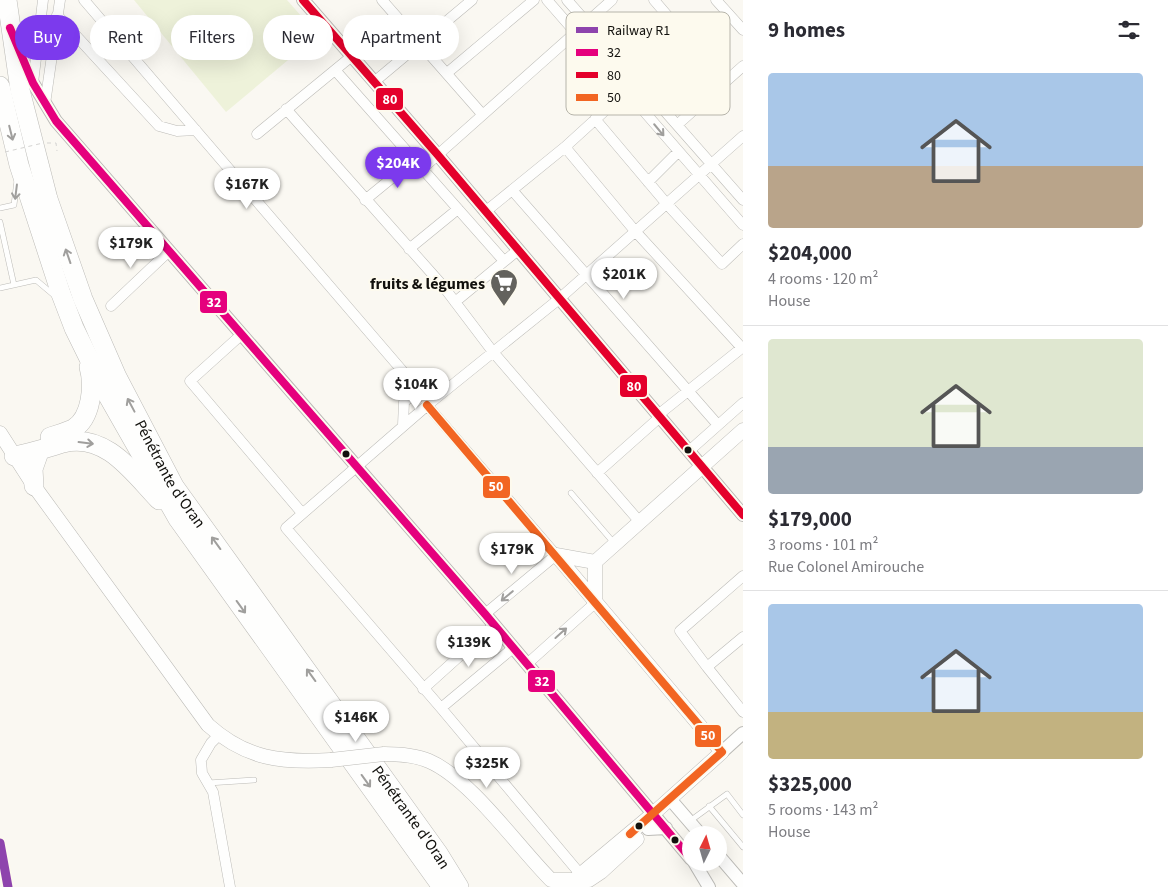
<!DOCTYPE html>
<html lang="en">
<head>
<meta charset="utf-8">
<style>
	:root { --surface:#fff; --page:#f2f2f3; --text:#2b2b33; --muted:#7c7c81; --line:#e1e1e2; --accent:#7c3aed }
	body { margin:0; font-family:"Source Sans 3",sans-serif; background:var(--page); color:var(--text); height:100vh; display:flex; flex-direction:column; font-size:19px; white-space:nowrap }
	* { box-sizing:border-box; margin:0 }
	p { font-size:16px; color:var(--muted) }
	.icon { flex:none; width:28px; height:28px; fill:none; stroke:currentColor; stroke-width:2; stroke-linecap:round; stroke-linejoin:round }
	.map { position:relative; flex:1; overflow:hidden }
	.sheet { display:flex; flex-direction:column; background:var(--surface); width:425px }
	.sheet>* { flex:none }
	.banner { position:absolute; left:15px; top:15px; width:475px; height:45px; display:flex; gap:10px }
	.needle { width:32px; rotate:5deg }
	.controls { position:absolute; left:682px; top:826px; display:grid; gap:10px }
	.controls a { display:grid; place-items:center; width:45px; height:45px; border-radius:50%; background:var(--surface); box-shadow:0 5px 20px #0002; font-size:25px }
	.price { position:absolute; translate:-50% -42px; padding:0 11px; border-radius:18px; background:#fff; color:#222; font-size:16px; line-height:32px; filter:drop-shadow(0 1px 2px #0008) }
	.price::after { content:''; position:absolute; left:50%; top:30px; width:15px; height:11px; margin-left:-8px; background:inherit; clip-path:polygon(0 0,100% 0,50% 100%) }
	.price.on { background:var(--accent); color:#fff }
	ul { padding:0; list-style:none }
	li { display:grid; align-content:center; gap:10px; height:265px; padding:0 25px }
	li+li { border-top:1px solid var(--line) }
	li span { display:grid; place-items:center; height:155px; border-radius:5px; color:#555 }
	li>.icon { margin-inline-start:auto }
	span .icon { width:90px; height:90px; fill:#fffc; stroke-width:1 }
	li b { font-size:21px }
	h2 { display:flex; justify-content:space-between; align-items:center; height:60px; padding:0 25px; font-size:21px }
	.pill { padding:0 18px; border-radius:22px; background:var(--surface); box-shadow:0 5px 20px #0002; font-size:18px; line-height:45px }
	.pill.on { background:var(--accent); color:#fff }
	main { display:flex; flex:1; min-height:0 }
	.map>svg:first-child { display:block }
</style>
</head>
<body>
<main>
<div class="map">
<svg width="743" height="887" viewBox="0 0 743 887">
	<rect width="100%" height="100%" fill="#faf8f2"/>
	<path fill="#eef2da" d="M134,0h153l31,35 -92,77z"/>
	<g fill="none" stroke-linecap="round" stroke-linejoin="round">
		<defs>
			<path id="service" d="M0,208l14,-3 3,-25
				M0,222l14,63
				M0,288l36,-8 19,16
				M571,493l43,50
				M208,783l46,-3
				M709,806l34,41
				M690,821l37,-27 16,21"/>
			<path id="minor" d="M84,0l346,403
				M382,0l100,114
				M547,0l196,225
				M567,0l176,200
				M654,0l71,83
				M716,0l27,30
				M57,15l102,111 18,5 19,-1
				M335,70l169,191
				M447,73l87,-73
				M374,82l98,-82
				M33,83l10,-83
				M45,104l15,-104
				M286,109l157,177 50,66 146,169
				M595,119l71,84 56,61 21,-20
				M677,125l66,-59
				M257,134l95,-78
				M565,147l70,84 107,117
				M423,168l189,-168
				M648,182l30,-30
				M512,190l206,235
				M365,200l50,-41
				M485,212l80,-65 121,-110
				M409,249l49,-40
				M455,302l63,-52
				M111,306l58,-55
				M241,335l-51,46 112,132
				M427,405l129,150 -71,59
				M658,415l85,-68
				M403,425l1,-23 14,-12
				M689,451l54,-48
				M597,473l63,-56
				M743,637l-36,30 36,45
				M527,664l68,-61
				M707,667l-27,-36 63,-55
				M423,689l71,-64
				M441,708l72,-60
				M219,735l-8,8 -10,17 1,13 11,19 17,95
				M581,875l-140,-167 -155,-180 144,-125 129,-104 184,-163"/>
			<path id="tertiary" d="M303,0l134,154 306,361
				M20,56l13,27 23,38 429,493 206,245
				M722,752l21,-19
				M670,799l31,36
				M648,829l18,-1
				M719,856l24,28
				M694,862l15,25"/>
			<path id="secondary" d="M0,433l34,53 174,239c38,34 73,38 123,35
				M556,555l166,197 -68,61 -79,66
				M556,555l39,7
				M595,603v-41l148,-132
				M384,754c15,0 31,1 45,7 42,18 88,85 122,119h38l12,-8 36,-33"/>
			<g id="motorway">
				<path id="s1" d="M7,0l13,90 28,109 35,100 34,78 57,109 264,367 21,34"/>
				<path d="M0,86l19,79 42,129 13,34 30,61 74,130 264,368"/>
				<path d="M50,437c7,-2 16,-5 23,-8 19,-11 21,-44 16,-62"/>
				<path d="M14,456c17,-3 32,-8 49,-13 43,-11 70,30 96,57"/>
				<path d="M34,486l-1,-17 6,-17"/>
			</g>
		</defs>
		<use href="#service" stroke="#bcbbb7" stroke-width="6"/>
		<use href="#minor" stroke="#bcbbb7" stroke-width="11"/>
		<use href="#tertiary" stroke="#bcbbb7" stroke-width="14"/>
		<use href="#secondary" stroke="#bcbbb7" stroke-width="15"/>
		<use href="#motorway" stroke="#bcbbb7" stroke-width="20"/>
		<path stroke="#d5d4d2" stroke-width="1" stroke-dasharray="4 4" stroke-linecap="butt" d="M47,143h9l1,8"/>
		<use href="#service" stroke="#fefefd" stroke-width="5"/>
		<use href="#minor" stroke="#fefefd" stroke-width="10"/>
		<use href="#tertiary" stroke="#fefefd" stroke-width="12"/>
		<use href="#secondary" stroke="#fefefd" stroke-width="14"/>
		<use href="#motorway" stroke="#fefefd" stroke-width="19"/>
		<defs>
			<path id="rail" d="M0,843l8,44"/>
		</defs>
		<use href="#rail" stroke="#cfcecc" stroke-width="4.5"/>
		<use href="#rail" stroke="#fdfaee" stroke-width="2.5" stroke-dasharray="8" stroke-linecap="butt"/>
		<defs>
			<path id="secondary-bridge" d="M331,760l53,-6"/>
		</defs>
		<use href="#secondary-bridge" stroke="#bcbbb7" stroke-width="15" stroke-linecap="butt"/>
		<path stroke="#d5d4d2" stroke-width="1" stroke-dasharray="4 4" stroke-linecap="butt" d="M5,152l38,-9"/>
		<use href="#secondary-bridge" stroke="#fefefd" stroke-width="14"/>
		<defs>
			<path id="bus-1" d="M10,28l23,55 23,38 429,493 206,245"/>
			<path id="bus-2" d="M303,0l134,154 306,361"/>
			<path id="bus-3" d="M427,405l295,347 -92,82"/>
		</defs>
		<use href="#bus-1" stroke="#fdfaee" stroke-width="11"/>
		<use href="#bus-2" stroke="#fdfaee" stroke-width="11"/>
		<use href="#bus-3" stroke="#fdfaee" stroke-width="11"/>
		<use href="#bus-1" stroke="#e5007d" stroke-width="8"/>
		<use href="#bus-2" stroke="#e4002b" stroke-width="8"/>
		<use href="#bus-3" stroke="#f26522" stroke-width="8"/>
		<defs>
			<path id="rail-1" d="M0,843l8,44"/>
		</defs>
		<use href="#rail-1" stroke="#fdfaee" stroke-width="12"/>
		<use href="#rail-1" stroke="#8e44ad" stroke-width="9"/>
	</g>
	<defs><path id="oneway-shaft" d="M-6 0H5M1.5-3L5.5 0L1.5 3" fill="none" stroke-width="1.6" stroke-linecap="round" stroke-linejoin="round" transform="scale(1.25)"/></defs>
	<g stroke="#a09f9d">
		<use href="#oneway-shaft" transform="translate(659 130) rotate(50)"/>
		<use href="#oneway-shaft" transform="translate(11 133) rotate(76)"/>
		<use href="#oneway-shaft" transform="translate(16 192) rotate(97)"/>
		<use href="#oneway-shaft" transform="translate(68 256) rotate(-109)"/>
		<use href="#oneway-shaft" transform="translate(131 405) rotate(-118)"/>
		<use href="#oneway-shaft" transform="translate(86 443) rotate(7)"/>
		<use href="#oneway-shaft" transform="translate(216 543) rotate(-126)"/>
		<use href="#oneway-shaft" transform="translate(507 596) rotate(140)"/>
		<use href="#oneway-shaft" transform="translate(241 607) rotate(54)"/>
		<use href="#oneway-shaft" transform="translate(561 633) rotate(-42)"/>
		<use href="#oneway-shaft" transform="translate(311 675) rotate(-126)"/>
		<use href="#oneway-shaft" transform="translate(366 781) rotate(54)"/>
	</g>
	<defs>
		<symbol id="supermarket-pin" viewBox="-11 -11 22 30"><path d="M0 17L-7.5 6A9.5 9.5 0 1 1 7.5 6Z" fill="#63625d" stroke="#fdfaee"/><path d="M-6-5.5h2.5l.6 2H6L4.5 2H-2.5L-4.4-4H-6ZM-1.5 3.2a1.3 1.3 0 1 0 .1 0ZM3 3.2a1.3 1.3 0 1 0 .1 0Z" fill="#fff"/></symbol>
	</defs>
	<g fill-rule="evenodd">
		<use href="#supermarket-pin" x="488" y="267" width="32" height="43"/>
	</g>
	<g fill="#12110d" stroke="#fdfaee" stroke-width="2">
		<circle cx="688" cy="450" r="4.5"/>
		<circle cx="346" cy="454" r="4.5"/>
		<circle cx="639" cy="826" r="4.5"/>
		<circle cx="675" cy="840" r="4.5"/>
	</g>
	<g text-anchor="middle" stroke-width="4" stroke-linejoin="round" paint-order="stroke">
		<g font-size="16" font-weight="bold" fill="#12110d" stroke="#fdfaee" text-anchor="end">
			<text x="485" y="289">fruits &amp; légumes</text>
		</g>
		<g font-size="16" fill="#12110d" stroke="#fdfaee">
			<text dy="6" stroke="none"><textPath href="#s1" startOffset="505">Pénétrante d'Oran</textPath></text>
			<text dy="6" stroke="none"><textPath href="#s1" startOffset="925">Pénétrante d'Oran</textPath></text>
		</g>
	</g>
	<rect x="566" y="12" width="164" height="103" rx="8" fill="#fdfaee" stroke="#b6b4aa" stroke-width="1"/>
	<rect x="576" y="27" width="22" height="6" fill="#8e44ad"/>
	<rect x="576" y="49" width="22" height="7" fill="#e5007d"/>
	<rect x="576" y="72" width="22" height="6" fill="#e4002b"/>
	<rect x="576" y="94" width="22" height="7" fill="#f26522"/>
	<g font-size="14" fill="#12110d">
		<text x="607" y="35">Railway R1</text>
		<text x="607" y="57">32</text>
		<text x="607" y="80">80</text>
		<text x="607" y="102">50</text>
	</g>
	<g stroke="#fdfaee" stroke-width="2">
		<rect x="375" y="87" width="29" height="24" rx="5" fill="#e4002b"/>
		<rect x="199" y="290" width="29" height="24" rx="5" fill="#e5007d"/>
		<rect x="619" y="374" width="29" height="24" rx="5" fill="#e4002b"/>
		<rect x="482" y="475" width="29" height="24" rx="5" fill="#f26522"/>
		<rect x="527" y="669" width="29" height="24" rx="5" fill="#e5007d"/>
		<rect x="694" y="724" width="28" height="24" rx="5" fill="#f26522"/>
	</g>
	<g font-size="14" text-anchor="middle" font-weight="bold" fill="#fff">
		<text x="390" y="104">80</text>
		<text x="214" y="307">32</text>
		<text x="634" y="391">80</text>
		<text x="496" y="491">50</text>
		<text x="542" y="686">32</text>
		<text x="708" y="740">50</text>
	</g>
</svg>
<div class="controls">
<a><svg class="needle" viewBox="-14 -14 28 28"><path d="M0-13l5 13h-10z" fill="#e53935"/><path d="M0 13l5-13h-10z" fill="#7c7c81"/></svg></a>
</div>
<b class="price on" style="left:398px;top:189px">$204K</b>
<b class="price" style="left:247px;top:210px">$167K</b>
<b class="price" style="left:131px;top:269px">$179K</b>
<b class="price" style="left:624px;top:300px">$201K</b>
<b class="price" style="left:416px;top:410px">$104K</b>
<b class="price" style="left:512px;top:575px">$179K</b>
<b class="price" style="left:469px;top:668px">$139K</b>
<b class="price" style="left:356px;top:743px">$146K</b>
<b class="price" style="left:487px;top:789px">$325K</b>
<div class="banner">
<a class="pill on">Buy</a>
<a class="pill">Rent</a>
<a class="pill">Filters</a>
<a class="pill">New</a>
<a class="pill">Apartment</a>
</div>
</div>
<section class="sheet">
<h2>9 homes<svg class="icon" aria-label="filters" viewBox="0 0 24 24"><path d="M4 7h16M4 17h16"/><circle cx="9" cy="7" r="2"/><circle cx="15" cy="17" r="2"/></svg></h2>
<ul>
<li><span style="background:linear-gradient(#a9c7e8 60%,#b9a48a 0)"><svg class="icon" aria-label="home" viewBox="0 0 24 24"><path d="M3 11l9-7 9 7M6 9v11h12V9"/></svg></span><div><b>$204,000</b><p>4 rooms · 120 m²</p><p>House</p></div></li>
<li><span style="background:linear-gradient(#dfe7d0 70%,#9aa5b1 0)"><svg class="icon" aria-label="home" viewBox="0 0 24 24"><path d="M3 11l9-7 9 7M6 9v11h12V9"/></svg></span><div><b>$179,000</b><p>3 rooms · 101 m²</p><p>Rue Colonel Amirouche</p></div></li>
<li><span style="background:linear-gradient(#a9c7e8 70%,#c2b280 0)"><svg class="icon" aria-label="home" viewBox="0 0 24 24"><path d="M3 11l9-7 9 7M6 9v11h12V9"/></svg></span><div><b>$325,000</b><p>5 rooms · 143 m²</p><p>House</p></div></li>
</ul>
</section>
</main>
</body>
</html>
